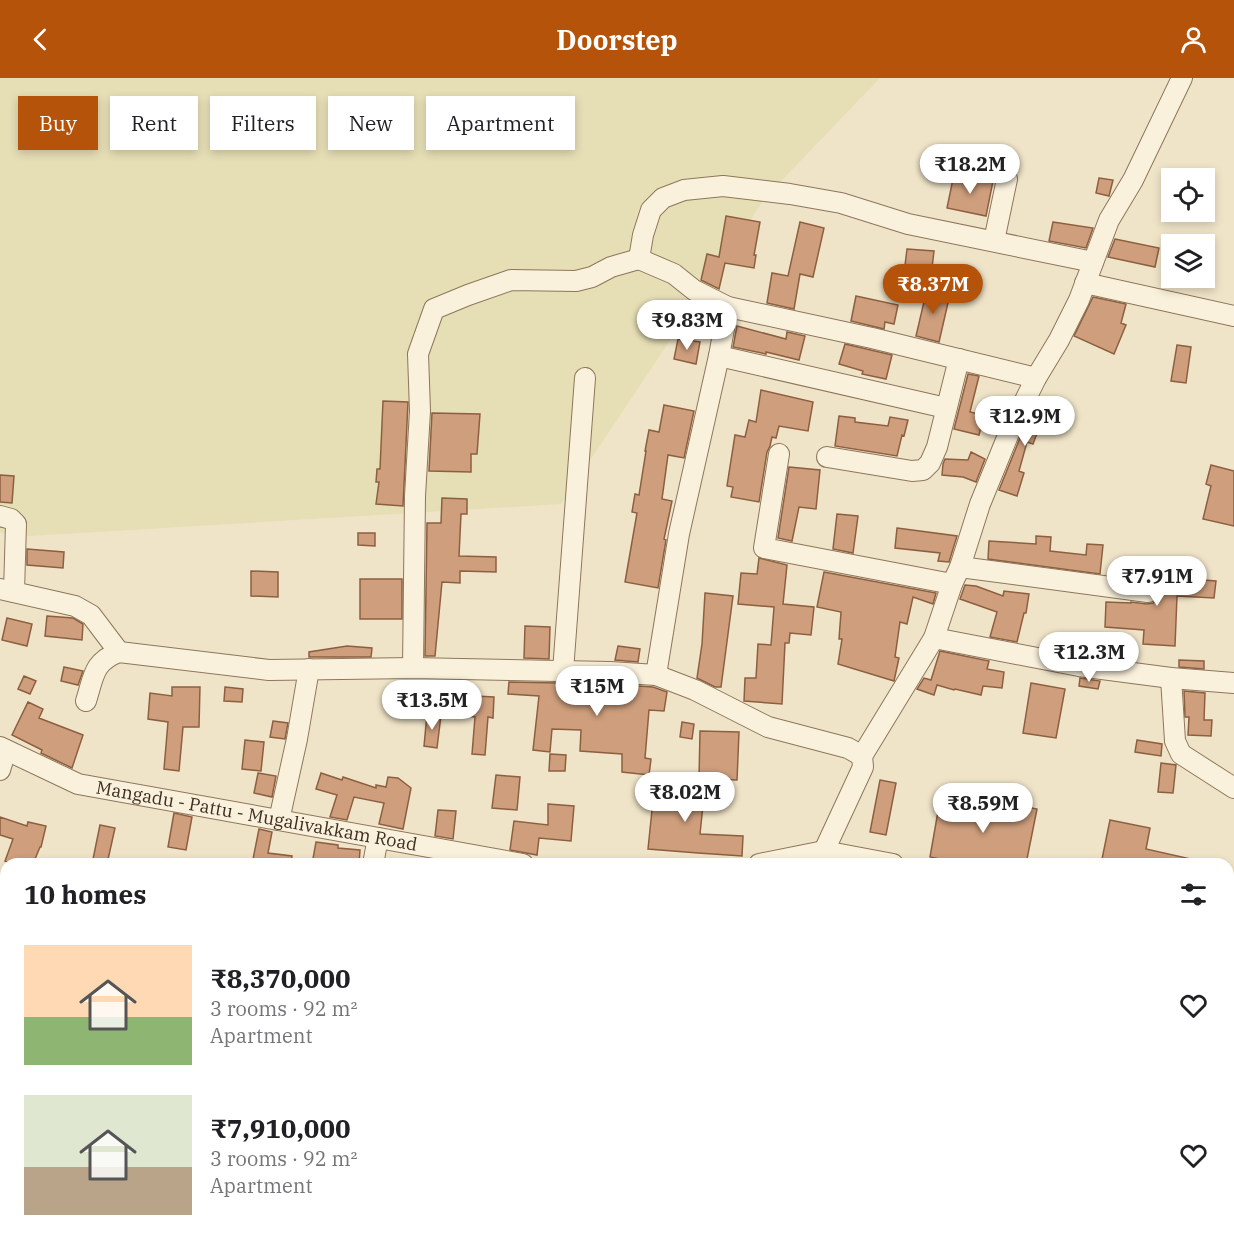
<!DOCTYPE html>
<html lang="en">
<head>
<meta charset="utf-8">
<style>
	:root { --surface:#fff; --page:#f6f6f6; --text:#202124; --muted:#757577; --accent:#b45309 }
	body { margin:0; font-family:"IBM Plex Serif",serif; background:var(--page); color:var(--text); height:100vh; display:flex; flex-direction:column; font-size:22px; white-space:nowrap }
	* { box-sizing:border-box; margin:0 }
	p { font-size:20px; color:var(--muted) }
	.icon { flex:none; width:33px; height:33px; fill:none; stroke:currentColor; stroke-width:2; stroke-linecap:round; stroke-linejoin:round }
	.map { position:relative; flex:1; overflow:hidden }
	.drawer { position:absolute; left:0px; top:780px; width:1234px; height:386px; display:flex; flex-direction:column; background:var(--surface); border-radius:18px 18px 0 0; box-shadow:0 3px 9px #0003 }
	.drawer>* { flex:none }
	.top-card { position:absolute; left:18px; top:18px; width:600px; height:54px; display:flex; gap:12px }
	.buttons { position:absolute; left:1161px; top:90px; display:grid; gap:12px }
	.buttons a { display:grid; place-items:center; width:54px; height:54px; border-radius:0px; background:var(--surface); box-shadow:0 3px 9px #0003; font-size:30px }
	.price { position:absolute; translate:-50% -51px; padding:0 14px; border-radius:21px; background:#fff; color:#222; font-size:20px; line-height:39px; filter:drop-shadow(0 2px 3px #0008) }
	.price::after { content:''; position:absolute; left:50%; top:36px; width:18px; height:14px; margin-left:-9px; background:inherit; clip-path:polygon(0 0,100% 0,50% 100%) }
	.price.on { background:var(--accent); color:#fff }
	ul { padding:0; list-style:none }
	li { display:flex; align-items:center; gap:18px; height:150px; padding:0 24px }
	li span { display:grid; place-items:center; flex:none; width:168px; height:120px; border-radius:0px; color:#555 }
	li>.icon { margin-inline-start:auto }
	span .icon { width:72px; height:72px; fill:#fffc; stroke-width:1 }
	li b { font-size:26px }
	h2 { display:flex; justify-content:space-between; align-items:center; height:72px; padding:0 24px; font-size:26px }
	.pill { padding:0 21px; border-radius:0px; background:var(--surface); box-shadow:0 3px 9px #0003; font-size:21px; line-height:54px }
	.pill.on { background:var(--accent); color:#fff }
	header { display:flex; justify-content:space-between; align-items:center; height:78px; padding:0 24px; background:var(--accent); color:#fff; font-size:27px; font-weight:800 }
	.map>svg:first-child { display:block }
</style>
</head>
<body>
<header><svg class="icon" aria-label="back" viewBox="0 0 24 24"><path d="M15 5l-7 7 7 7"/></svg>Doorstep<svg class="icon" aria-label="person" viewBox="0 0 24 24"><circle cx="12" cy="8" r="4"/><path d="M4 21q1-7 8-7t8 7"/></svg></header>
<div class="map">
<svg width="1234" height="1165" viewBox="0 0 1234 1165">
	<rect width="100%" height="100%" fill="#f0e4c8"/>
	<path fill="#e6deb5" d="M0,0h880l-115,120 -204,306 -547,33 -14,-5z
		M0,956l6,5v199h236l6,5h-248z"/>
	<path fill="#cf9f7d" stroke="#8d5f41" stroke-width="1.5" d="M954,96l39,7 -7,35 -39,-8z
		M1099,100l14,2 -4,16 -13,-3z
		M726,138l34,6 -6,33h2l-2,13 -29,-5 -6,26 -18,-9 6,-26 12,3z
		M800,144l24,6 -11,49 -13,-3 -6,35 -27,-6 5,-30 16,3z
		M1053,144l40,6 -7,20 -37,-7z
		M1115,161l44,9 -4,19 -47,-10z
		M907,171l27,2 -4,34 -27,-3z
		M927,211l23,5 -11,48 -23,-6z
		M856,218l42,9 -4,19 -9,-2 -1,7 -33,-8z
		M1093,219l33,7 -5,19 5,2 -12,29 -40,-18z
		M737,248l49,13 1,-7 18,4 -6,24 -33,-8v2l-33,-7z
		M678,261l22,3 -4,22 -22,-5z
		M845,266l47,11 -6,24 -24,-5 1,-3 -24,-7z
		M1177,267l14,2 -5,36 -15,-2z
		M968,296l11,2 -9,36 14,3 -5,20 -25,-6z
		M761,312l52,12 -5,29 -29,-5 -3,12 -4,-1 -2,9 -3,6 -8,50 -28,-5 2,-10 -6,-1 8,-51 10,2 4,-17 7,2z
		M1039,320l13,5 -8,24 -4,-2 -7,19 -6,-2 -8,29 5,2 -7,23 -18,-6 21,-52z
		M383,323l25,1 -5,104 -27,-2 3,-22h-3l1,-13h3z
		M664,327l30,6 -10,47 -16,-3 -6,44 10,2 -8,38 2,1 -8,48 -33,-6 12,-69 -5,-1 3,-18 4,1 7,-44h-1l4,-21 10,2z
		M432,335l48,1 -3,40h-6v18l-42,-1z
		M839,338l16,2v4l33,4 2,-9 18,3 -4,16 -2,-1 -5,21 -62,-10z
		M971,374l14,7 -9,23 -13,-5 -21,-2 1,-11 2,-5 23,1z
		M1211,387l23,6v55l-31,-7 8,-33 -5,-2z
		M789,389l31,3 -4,39 -17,-2 -7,34 -14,-3z
		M0,397l14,1 -2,27 -12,-1z
		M442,420l25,1v15h-6l-2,42 37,1v15l-36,-1v12l-18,-1 -7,74h-10l2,-133h14z
		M837,436l21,2 -5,37 -20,-4z
		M897,450l60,8 -8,26 -11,-1 2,-8 -45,-5z
		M358,455h17v13l-17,-1z
		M1036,458l15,1 -1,14 36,4 1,-11 16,1 -3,29 -112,-15 1,-18 47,3z
		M27,471l37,3 -1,16 -36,-3z
		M759,480l28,7 -4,39 31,3 -3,28 -21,-2 -1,10h-4l-3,61 -38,-3 1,-23h11l2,-34 13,1 3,-38 -36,-3 3,-31 16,1z
		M1135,488l15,2 -1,7 30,1 -1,2 38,3 -2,17 -37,-2 -2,50 -32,-2 1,-14 -39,-3 1,-25 25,1v-1l16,2 6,-1 5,-4 2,-5 -1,-6 -3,-5 -6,-3 -16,-2z
		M251,493l27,1v25l-27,-1z
		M824,494l112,21 -3,11 -20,-7 -6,27 -7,-2 -5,35 4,1 -5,23 -56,-17 4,-25h-3l2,-27 -24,-5z
		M360,501h42v40h-42z
		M965,507l11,1 27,10 1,-5 25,3 -3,19h-2l-7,29 -27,-5 7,-25 -37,-13z
		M705,515l28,3 -12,91h-6l-18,-9 5,-34z
		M47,538l26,2 10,6 -1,16 -37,-4z
		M7,540l25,6 -5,22 -25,-6z
		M525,548l25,1 -1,32 -25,-1z
		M347,568l25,2 -1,9h-62v-5z
		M618,568l22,3 -2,13 -23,-2z
		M940,573l49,10 -2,8 17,3 -2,16 -19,-2 -2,9 -26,-6 -1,1 -17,-5 -3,10 -17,-6 7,-11 7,2z
		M1179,582l25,1v8l-25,-2z
		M64,589l19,4 -5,14 -17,-4z
		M24,598l12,5 -6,13 -12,-5z
		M1080,600l20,3 -2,8 -19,-3z
		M509,604l100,2 44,3 14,5 -3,19 -15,-1 -4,48 6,1 -2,16 -27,-3v-18l-42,-3 1,-21 -29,-1 -2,23 -17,-2 6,-54 -31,-2z
		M1031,605l34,6 -9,49 -33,-5z
		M172,609h28l-1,40h-16l-4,44 -15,-2 4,-47 -20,-3 2,-26 22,3z
		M225,609l18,2 -1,13 -18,-1z
		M458,611l17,3v4l19,1 -1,21 -5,-1 -3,38 -13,-1 3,-37 -35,-4 1,-15 15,2z
		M1184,613l21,2 -1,27h8l-1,16 -23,-1 1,-18h-4z
		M28,624l15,7 -4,9 44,17 -11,33 -31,-15 1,-3 -30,-15z
		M427,636l14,1 -4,33 -13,-2z
		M273,643l15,2 -3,16 -15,-2z
		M682,644l12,2 -2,15 -12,-2z
		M700,653l39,1 -2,48 -38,-1z
		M245,662l19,2 -3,29 -19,-2z
		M1137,662l25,4 -1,12 -26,-4z
		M550,676l16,1 -1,16h-16z
		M1161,685l15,2 -3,28 -15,-1z
		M258,695l18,3 -4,21 -18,-4z
		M321,695l21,7 1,-3 33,11v-3l10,2 2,-10 10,1 13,10 -8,41 -24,-5 5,-21 -30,-6 -7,23 -17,-3 7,-22 -21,-6z
		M496,697l24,2 -3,33 -25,-2z
		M880,702l16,3 -10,52 -16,-3z
		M655,703l50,5 -5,48 43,2 -1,20 -44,-3 -50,-4z
		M940,722l43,8v-4l28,6 1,-6 25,5 -11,55h-61l-35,-7z
		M548,726l26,2 -3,35 -32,-3 -2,17 -27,-5 4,-29 34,4z
		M438,732l18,1 -3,28 -18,-3z
		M174,735l18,4 -6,33 -18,-3z
		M0,739l27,9 1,-4 18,4 -5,21h-1l-7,17h-21l-7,-3 8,-22 -13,-4z
		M1110,742l40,8 -4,21 45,10v5h-90z
		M100,747l15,3 -8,36h-15z
		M259,751l13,3 -4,21 24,3 -1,8h-39z
		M316,764l22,3v3l22,2 -1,14h-47z"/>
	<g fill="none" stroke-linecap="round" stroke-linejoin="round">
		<defs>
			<g id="minor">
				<path d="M994,163l13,-62"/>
				<path d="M1085,205l149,33"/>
				<path d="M728,229l-34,-17 -20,-16 -35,-15 4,-24 8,-25 12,-12 21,-8 39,-4 67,8 51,9 67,21 185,38"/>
				<path d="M719,278l227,52"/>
				<path d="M779,376l-15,94 188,36"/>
				<path d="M827,379l85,14 11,-1 7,-7 7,-16 22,-88"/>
				<path d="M0,438l11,3 5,5 -2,68"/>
				<path d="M960,489l188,25"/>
				<path d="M0,511l75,17 16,9 28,37"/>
				<path d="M934,560l145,28 92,12 63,5"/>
				<path d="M413,590l2,-172 5,-85 -2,-57 16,-45 34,-14 43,-15 65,1 16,-4 19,-10 28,-8"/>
				<path d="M563,593l22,-293"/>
				<path d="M656,597l23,-141 40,-178 9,-49 144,31 164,40"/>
				<path d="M1171,600l4,63 6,13 53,34"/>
				<path d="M86,623c8,-25 7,-39 33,-49l150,18 144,-2 197,4 46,3 39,15 73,37 80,21 14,8 1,11 -39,84"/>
				<path id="s1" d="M0,669l78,37 445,80"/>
				<path d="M862,678l72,-118 18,-54 8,-17 20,-63 29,-71 27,-55 23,-38 20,-40 30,-80 24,-40 49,-102"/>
				<path d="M0,692l6,-20"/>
				<path d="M279,742l18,-81 12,-70"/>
				<path d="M373,786l5,-26"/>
				<path d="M759,786l65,-13 69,13"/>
				<path d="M0,814l6,1"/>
				<path d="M1228,826l6,-12"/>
				<path d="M1228,908l6,2"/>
				<path d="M0,914l6,3"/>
				<path d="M292,1165l2,-5"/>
				<path d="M437,1165l1,-5"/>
				<path d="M511,1165l3,-5"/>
			</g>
		</defs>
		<use href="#minor" stroke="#8d765c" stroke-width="22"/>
		<use href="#minor" stroke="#faf1dc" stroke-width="20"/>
	</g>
	<g text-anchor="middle" stroke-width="4.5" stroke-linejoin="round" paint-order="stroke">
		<g font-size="18" fill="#3d2e20" stroke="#f7eed8">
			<text dy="6" stroke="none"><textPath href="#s1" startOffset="268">Mangadu - Pattu - Mugalivakkam Road</textPath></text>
		</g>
	</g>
</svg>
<div class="buttons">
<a><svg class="icon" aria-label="locate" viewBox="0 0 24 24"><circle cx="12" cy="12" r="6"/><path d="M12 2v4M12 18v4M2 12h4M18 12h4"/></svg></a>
<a><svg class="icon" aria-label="layers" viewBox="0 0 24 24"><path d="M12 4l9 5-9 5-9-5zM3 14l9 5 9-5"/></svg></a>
</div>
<b class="price" style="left:970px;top:117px">₹18.2M</b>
<b class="price on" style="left:933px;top:237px">₹8.37M</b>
<b class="price" style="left:687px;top:273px">₹9.83M</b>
<b class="price" style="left:1025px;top:369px">₹12.9M</b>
<b class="price" style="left:1157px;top:529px">₹7.91M</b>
<b class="price" style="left:1089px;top:605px">₹12.3M</b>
<b class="price" style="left:597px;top:639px">₹15M</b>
<b class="price" style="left:432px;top:653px">₹13.5M</b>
<b class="price" style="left:685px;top:745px">₹8.02M</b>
<b class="price" style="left:983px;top:756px">₹8.59M</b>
<div class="top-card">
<a class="pill on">Buy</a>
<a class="pill">Rent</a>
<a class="pill">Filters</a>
<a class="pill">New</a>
<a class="pill">Apartment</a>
</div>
<section class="drawer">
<h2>10 homes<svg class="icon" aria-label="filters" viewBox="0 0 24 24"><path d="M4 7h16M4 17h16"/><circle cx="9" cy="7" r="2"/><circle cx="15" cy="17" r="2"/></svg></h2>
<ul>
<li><span style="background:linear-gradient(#ffd9b3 60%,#8fb573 0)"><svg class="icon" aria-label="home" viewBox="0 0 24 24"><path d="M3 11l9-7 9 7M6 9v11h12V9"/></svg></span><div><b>₹8,370,000</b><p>3 rooms · 92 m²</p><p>Apartment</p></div><svg class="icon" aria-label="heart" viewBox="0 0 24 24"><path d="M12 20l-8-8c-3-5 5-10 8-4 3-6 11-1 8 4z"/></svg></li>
<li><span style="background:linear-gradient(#dfe7d0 60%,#b9a48a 0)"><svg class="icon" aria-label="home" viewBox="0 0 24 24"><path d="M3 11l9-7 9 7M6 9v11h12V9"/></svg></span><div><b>₹7,910,000</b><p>3 rooms · 92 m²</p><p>Apartment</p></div><svg class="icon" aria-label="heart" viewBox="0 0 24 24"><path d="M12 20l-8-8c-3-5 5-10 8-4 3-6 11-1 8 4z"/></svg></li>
</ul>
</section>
</div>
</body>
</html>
